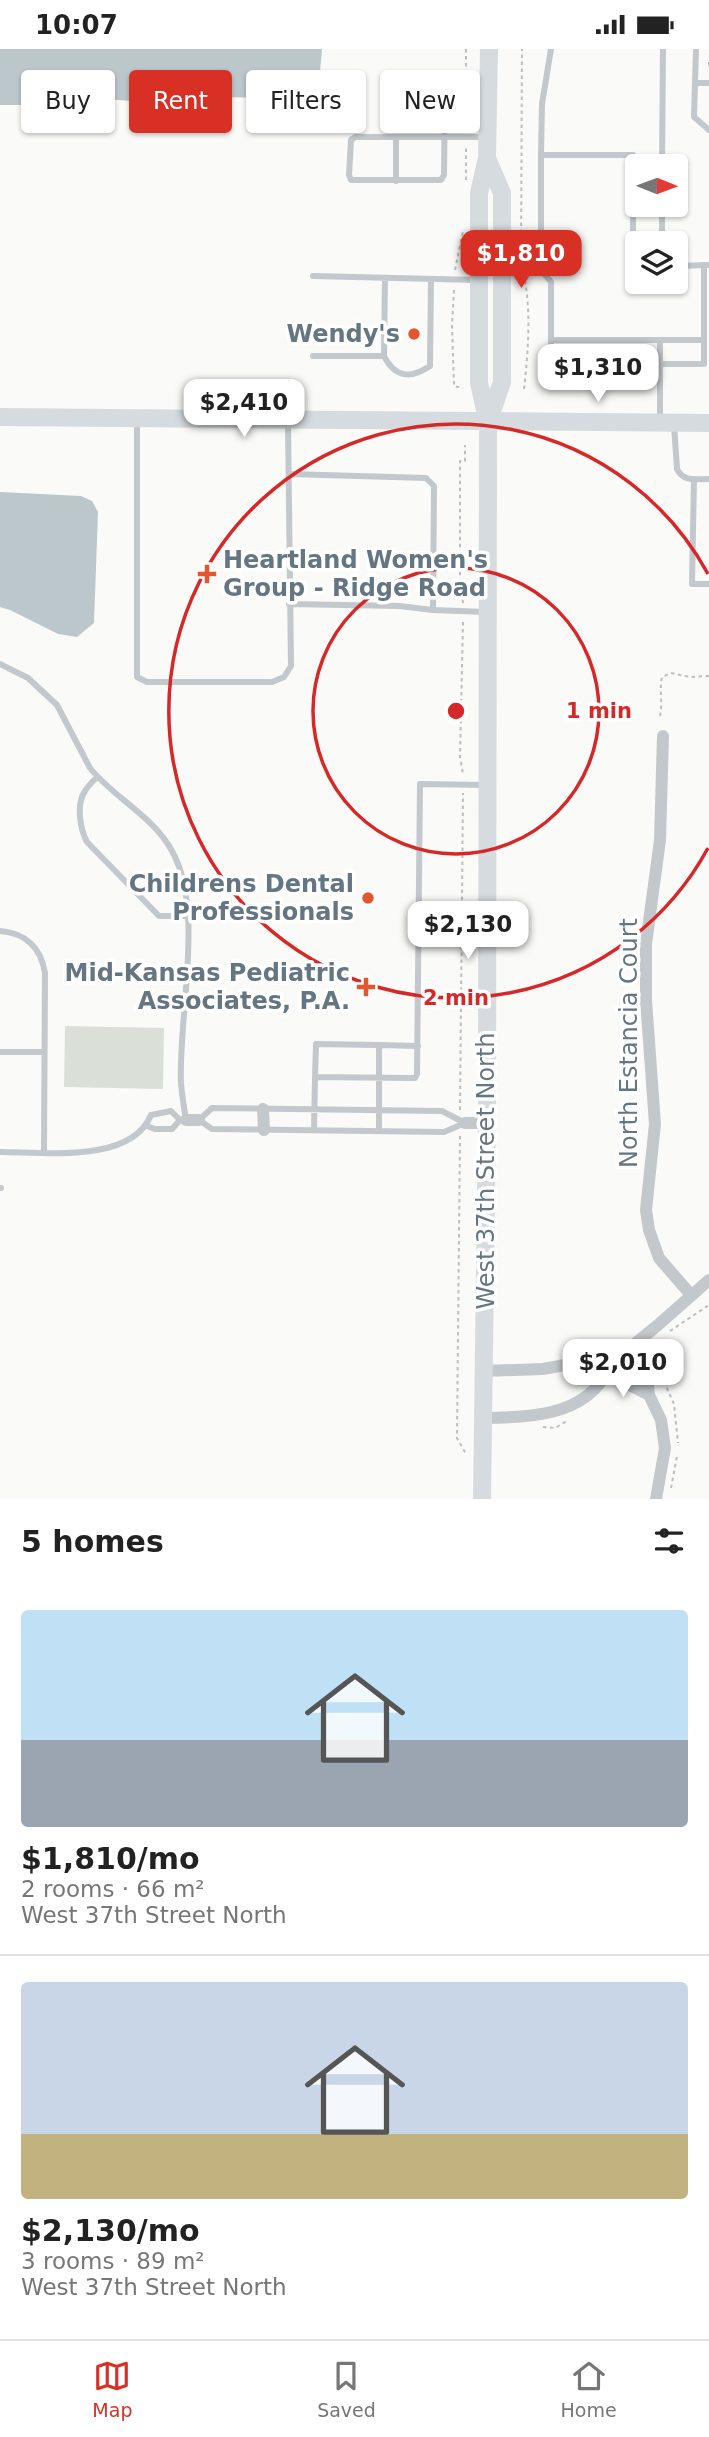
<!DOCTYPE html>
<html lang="en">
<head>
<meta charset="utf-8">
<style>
	:root { --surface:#fff; --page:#f6f6f6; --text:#222; --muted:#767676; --line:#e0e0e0; --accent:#d93025 }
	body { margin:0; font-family:"DejaVu Sans",sans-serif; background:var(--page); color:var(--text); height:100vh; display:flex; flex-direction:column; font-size:26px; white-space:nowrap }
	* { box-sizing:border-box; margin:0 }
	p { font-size:23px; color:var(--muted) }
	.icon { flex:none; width:38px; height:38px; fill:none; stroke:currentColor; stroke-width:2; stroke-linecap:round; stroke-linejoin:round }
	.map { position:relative; height:1450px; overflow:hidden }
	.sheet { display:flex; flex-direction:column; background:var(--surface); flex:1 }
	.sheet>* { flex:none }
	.banner { position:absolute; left:21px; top:21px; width:668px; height:63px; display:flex; gap:14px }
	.needle { width:46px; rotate:91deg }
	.tools { position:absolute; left:625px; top:105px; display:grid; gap:14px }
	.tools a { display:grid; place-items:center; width:63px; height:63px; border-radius:7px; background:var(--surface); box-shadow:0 2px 5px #0004; font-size:35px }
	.price { position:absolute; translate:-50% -60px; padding:0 16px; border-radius:14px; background:#fff; color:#222; font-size:23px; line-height:46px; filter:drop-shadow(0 2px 4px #0008) }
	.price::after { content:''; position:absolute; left:50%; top:42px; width:21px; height:16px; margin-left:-10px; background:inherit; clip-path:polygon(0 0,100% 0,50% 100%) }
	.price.current { background:var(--accent); color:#fff }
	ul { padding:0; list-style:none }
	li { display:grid; align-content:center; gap:14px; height:371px; padding:0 21px }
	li+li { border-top:2px solid var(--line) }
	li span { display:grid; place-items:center; height:217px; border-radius:7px; color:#555 }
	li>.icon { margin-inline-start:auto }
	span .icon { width:126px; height:126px; fill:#fffc; stroke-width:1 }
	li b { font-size:30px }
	h2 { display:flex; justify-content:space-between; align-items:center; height:84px; padding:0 21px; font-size:30px }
	.chip { padding:0 24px; border-radius:7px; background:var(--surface); box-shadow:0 2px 5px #0004; font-size:24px; line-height:63px }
	.chip.current { background:var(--accent); color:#fff }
	.status { display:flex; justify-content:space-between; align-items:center; height:49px; padding:0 35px; background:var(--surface); direction:ltr }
	.status svg { height:19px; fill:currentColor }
	.menu { display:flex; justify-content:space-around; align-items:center; height:98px; border-top:2px solid var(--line); background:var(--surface); font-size:19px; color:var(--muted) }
	.menu a { display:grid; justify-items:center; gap:4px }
	.menu .current { color:var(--accent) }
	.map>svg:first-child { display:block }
</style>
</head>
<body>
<div class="status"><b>10:07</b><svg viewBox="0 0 49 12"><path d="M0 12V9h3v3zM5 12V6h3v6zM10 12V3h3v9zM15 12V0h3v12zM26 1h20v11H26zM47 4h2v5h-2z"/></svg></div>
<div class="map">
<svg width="709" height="1450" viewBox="0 0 709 1450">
	<rect width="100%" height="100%" fill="#fafaf8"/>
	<path fill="#dadfd7" d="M65,977l99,2 -1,61 -99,-2z"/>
	<path fill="#bbc7cb" d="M0,0h322l-2,23 -10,17h-22l-24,9 -89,-2 -43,5 -53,-4 -54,8h-25z
		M0,443l81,4 11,5 6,11 -4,111 -17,14 -19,-3 -48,-24 -10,-3z"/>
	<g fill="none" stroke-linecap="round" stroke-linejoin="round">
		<path stroke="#bbbfc2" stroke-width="2" stroke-dasharray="3.5 3.5" stroke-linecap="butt" d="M466,0v28l4,22 -3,29
			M709,13v5
			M466,131v-33
			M521,212l1,-212
			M455,221l8,-39
			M454,241l-2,35 2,61 9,2
			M524,340c4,-35 7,-74 1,-108
			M463,554l-3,-26v-116h5v-16
			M463,573l-3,135 3,17
			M660,667c3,-13 -1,-26 2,-39l9,-4 19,4 19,-1
			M460,1061l3,-317
			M460,1087l-3,302 9,16
			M670,1282l39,-26
			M661,1326l13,29 4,39
			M543,1378l12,1 12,-7
			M671,1439l6,-32"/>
		<path stroke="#c3c8cc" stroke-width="6" d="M696,0l-2,68 15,13
			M695,34h14
			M445,41l-1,85 -3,5h-90l-2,-5 2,-35 4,-3h131
			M396,88v44
			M541,106l1,-51 9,-55
			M662,117l1,-117
			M662,190l-29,-1v-83h-92v115l10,12v82h153v-99
			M662,194v-38
			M676,217l33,-1
			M504,221h37
			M313,227l164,4
			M551,291h153
			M313,307h71l1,-78
			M384,307c11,22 27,23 46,10l1,-87
			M137,372v256l10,5h125l12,-5 7,-11 -3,-244
			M660,373v-82
			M674,376l3,44c6,13 19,10 32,10
			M289,425l137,4 8,8 -1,124
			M694,430l-2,105h17
			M289,555l110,2 34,4 53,2
			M0,615l28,14 29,27 33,63c24,30 63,48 82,83 33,59 6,165 9,232 1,12 3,25 5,37h-6l-9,-9 -20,4c-20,49 -108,37 -151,37
			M97,728c-4,4 -9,9 -12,14 -9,13 -5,38 2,51l72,74h28
			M0,882c26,2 41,17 45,42l-1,179
			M0,1003h44
			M315,1028l1,-33 63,1
			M212,1059l230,3 23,12 -21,9 -232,-3 -13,-9z
			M147,1077l8,3h17l8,-9
			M314,1082l1,-54 95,1h5l2,-4 3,-290 66,1
			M379,1082v-86l39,1
			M0,1139h1"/>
		<path stroke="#c3c8cc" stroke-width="12" d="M663,687l-3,104 -14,104v56l9,124 -9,86 3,20 10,28 32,37
			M263,1060l1,21
			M186,1071h13
			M465,1074h22
			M631,1298l16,28 2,20 12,25 4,28 -9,51
			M484,1322l59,-2 71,-13 17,-9 27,-22 51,-45
			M608,1325l41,21
			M483,1369c53,-1 112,-2 131,-62"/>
		<path stroke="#d6dbdf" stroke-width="18" d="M487,109l15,35v189l-14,41
			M0,368l709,6
			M482,1450l5,-376 1,-700 -9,-40v-190l8,-35 2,-109"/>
	</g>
	<g fill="none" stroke="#d62828" stroke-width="3.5">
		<circle cx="456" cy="662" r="143"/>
		<path d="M708 799A287 287 0 1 1 708 525"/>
	</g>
	<g fill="#e4572e" stroke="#fff" stroke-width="2.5">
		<circle cx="414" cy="285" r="7"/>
		<path d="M203.5 514.5h7v7h7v7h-7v7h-7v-7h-7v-7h7z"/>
		<circle cx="368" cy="849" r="7"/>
		<path d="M362.5 927.5h7v7h7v7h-7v7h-7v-7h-7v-7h7z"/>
	</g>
	<g text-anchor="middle" stroke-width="7" stroke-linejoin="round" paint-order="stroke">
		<g font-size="24" font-weight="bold" fill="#657683" stroke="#fff" text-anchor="end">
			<text x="400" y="293">Wendy's</text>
			<text x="223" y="519" text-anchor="start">Heartland Women's<tspan x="223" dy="28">Group - Ridge Road</tspan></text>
			<text x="354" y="843">Childrens Dental<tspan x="354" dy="28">Professionals</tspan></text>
			<text x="350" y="932">Mid-Kansas Pediatric<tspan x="350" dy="28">Associates, P.A.</tspan></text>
		</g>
		<g font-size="24" fill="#657683" stroke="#fff">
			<text transform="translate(629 994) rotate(-90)" y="8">North Estancia Court</text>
			<text transform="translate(486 1122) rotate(-90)" y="8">West 37th Street North</text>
		</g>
	</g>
	<circle cx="456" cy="662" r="10" fill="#d62828" stroke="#fff" stroke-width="3.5"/>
	<g font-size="21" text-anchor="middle" font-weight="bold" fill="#d62828" stroke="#fff" stroke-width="7" stroke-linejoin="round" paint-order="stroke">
		<text x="599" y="669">1 min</text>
		<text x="456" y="956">2 min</text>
	</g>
</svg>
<div class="tools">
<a><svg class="needle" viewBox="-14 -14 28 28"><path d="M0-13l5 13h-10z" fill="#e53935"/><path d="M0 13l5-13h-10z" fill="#767676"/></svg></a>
<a><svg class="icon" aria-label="layers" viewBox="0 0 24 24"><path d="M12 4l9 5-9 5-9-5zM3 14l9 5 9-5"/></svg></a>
</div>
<b class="price current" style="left:521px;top:241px">$1,810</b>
<b class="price" style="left:598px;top:355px">$1,310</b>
<b class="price" style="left:244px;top:390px">$2,410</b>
<b class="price" style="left:468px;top:912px">$2,130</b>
<b class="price" style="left:623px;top:1350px">$2,010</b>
<div class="banner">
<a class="chip">Buy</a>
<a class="chip current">Rent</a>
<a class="chip">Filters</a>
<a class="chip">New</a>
</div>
</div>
<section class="sheet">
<h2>5 homes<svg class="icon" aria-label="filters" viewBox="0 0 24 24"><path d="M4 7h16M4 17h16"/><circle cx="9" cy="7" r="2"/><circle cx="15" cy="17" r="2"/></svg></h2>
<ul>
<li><span style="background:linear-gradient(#bfe0f5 60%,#9aa5b1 0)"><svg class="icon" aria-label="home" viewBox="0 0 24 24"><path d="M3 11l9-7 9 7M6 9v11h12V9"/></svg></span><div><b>$1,810/mo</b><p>2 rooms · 66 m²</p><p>West 37th Street North</p></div></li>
<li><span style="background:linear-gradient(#c9d6e8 70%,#c2b280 0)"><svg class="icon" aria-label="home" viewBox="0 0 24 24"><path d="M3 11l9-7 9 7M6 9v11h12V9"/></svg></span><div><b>$2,130/mo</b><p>3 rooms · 89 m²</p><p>West 37th Street North</p></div></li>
</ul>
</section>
<nav class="menu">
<a class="current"><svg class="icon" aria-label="map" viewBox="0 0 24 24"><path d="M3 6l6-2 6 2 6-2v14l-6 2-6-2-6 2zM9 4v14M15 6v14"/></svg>Map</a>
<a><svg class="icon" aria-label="saved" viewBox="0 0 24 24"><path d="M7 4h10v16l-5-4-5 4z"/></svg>Saved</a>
<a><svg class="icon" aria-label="home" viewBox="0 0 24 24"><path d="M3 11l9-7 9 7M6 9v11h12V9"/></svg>Home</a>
</nav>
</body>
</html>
